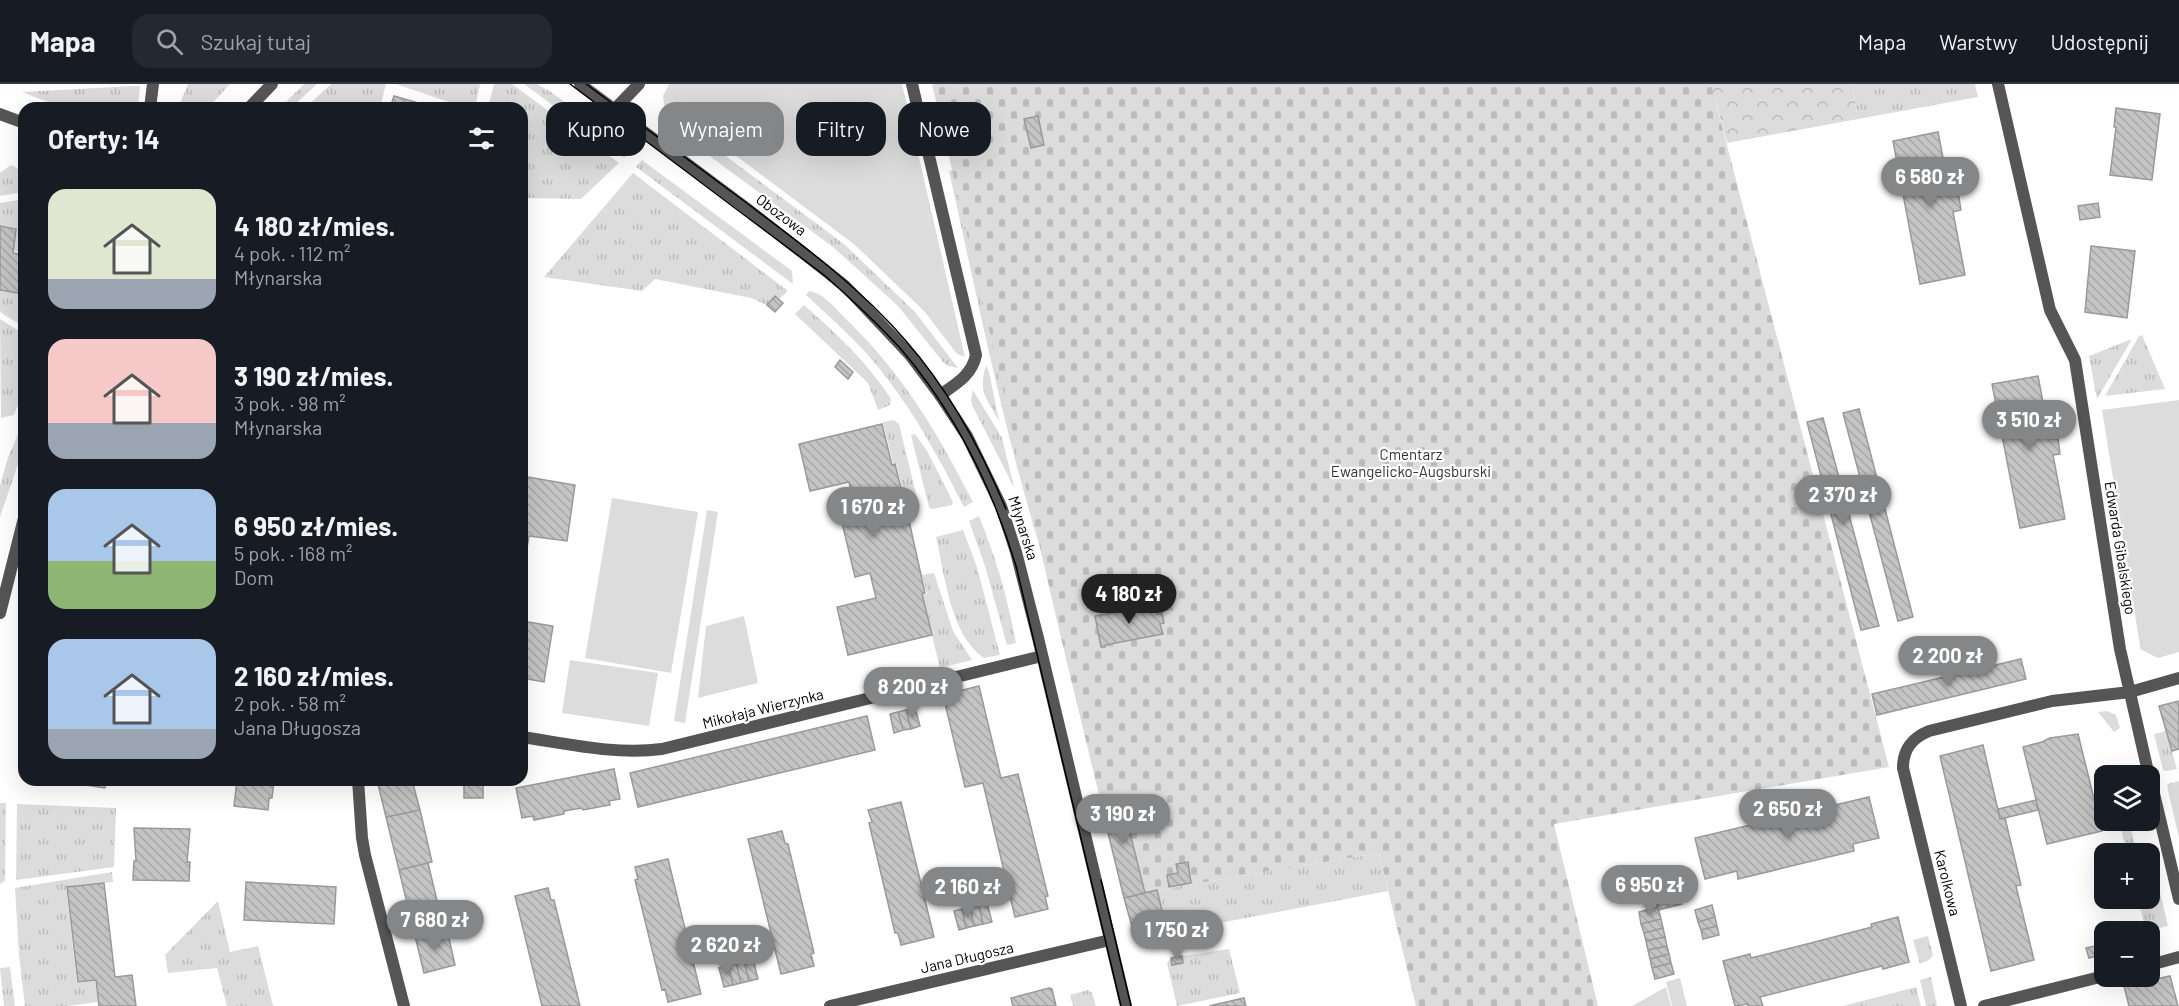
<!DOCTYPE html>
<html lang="pl">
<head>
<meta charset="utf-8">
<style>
	:root { --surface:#171b24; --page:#242831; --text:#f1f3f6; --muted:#9ea1a6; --line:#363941; --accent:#858687 }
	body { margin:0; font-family:Barlow,sans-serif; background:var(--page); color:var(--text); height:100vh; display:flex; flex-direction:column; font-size:22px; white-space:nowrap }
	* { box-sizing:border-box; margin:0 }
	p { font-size:20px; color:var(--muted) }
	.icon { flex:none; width:33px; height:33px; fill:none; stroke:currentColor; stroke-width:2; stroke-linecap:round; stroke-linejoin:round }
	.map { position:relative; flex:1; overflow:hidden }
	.details { position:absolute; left:18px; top:18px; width:510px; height:684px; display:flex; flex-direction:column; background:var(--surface); border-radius:18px; box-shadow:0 6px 24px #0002 }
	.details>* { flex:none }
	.guide { position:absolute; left:546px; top:18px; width:570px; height:54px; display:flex; gap:12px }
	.controls { position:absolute; left:2094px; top:681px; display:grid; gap:12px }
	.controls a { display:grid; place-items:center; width:66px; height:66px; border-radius:12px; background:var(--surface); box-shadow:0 6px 24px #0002; font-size:30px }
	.price { position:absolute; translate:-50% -51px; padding:0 14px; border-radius:21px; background:var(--accent); color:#fff; font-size:20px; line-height:39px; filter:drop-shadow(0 2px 3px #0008) }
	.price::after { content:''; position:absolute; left:50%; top:36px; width:18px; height:14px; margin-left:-9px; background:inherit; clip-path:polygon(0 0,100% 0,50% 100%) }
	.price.active { background:#222; color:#fff }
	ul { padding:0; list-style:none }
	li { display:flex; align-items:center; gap:18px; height:150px; padding:0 30px }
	li span { display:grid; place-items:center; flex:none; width:168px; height:120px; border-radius:18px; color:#555 }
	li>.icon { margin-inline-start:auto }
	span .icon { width:72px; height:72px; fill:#fffc; stroke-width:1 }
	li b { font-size:26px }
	h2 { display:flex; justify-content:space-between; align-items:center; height:72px; padding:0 30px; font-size:26px }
	.pill { padding:0 21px; border-radius:18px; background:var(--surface); box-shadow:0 6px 24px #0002; font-size:21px; line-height:54px }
	.pill.active { background:var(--accent); color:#fff }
	header { display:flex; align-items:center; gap:36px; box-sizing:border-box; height:84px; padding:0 30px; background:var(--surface); border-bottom:2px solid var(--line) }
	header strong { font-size:28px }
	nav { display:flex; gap:33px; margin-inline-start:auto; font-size:21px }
	.search { width:420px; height:54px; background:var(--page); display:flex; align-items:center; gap:15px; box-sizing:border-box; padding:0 21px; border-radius:18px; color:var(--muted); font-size:22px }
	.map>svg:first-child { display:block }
</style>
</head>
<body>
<header>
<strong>Mapa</strong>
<div class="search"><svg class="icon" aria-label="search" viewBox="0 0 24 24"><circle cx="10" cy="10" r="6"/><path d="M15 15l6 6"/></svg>Szukaj tutaj</div>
<nav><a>Mapa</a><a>Warstwy</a><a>Udostępnij</a></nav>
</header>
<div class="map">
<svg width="2179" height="922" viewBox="0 0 2179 922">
	<defs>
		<pattern id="grass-tufts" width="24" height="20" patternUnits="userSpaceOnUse" patternTransform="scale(1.5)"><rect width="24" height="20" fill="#dcdcdc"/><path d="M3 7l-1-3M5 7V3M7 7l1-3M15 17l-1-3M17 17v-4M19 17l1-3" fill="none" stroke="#bbb"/></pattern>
		<pattern id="forest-crowns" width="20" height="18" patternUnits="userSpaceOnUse" patternTransform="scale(1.5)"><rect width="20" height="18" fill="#dcdcdc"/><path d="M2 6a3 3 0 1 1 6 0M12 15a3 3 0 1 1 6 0" fill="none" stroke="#bbb"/></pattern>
		<pattern id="cemetery-stones" width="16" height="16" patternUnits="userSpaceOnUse" patternTransform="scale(1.5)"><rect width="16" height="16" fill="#dcdcdc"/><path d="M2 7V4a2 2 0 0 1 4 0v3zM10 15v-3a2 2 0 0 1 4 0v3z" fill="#bbb"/></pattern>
		<pattern id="building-back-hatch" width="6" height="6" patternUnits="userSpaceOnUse" patternTransform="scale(1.5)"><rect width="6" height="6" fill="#c4c4c4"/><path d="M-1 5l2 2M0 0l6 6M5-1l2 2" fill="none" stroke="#a7a7a7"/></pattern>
	</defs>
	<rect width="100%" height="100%" fill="#fff"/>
	<path fill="url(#grass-tufts)" d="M188,0h42l-22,24 -4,-4 -3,4h-23z
		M304,0h13l-26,24h-11z
		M331,0h55l-6,24h-75z
		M396,0h84l-5,24h-9z
		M494,0h18l107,79 -38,36 -59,-1v-90h-34z
		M524,0h13l14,8 79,59 -6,7z
		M1852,0h123l3,13 -120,22z
		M133,2h7l-2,22h-75l-41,-16z
		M669,37l58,36 117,87 71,68 43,56 -10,-2 -5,-4 -45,-56 -65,-59 -167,-123z
		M642,76l150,111 1,13 -157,-117z
		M11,81l13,7v20l-24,4v-23z
		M953,86l87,377c-38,-123 -63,-251 -91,-376z
		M633,89l155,118 -9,8 -4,-3 -8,9 -16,-7 -96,-19 -13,12 -98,-14z
		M24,115v54l-11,-2 3,-23 -16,-2v-23z
		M0,207l24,3v33l-24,-15z
		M809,207c14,2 23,14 33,24 60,57 94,115 131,187l-9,5c-23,-45 -47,-90 -78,-130 -23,-31 -52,-56 -80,-82z
		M804,221c33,29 64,58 87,94l-1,6 -12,5 -10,-27 -73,-69z
		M0,235l24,15v55l-10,26 -13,3z
		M2142,251l23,54 -60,7 34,-60z
		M2132,255l-35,60 -8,-43z
		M986,281l3,7 10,49c-13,-23 -21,-29 -13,-56z
		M973,306l29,48 12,49 -42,-82 -1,-6z
		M24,336v26l-24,71v-32l8,-27z
		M894,336l5,4 20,82 -2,7 -8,2 -13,-52h-3l-10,-41z
		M915,350l12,17 26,51 -1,3 -20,4 -3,-2 -18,-72z
		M979,432c17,42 29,83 37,127l-9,2 -22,-79 -16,-45z
		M963,446l14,37 23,88 -16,3c-34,-23 -39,-83 -48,-121z
		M934,489l19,58 19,29 -32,8 -18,-73 5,-1 -5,-19z
		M2107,627l9,4 4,13 -6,4 -16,-20z
		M2166,647l11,38 -11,2 -3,-1 -9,-36z
		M2179,697v57l-12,-52 1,-2z
		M0,719h6l-1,78 -5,3z
		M17,720l99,4 -2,59 -98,13z
		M2119,737h10l8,32h-10z
		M1379,769l9,38 -221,42 -10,-43z
		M2152,775l16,67 -22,5 -8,-32 12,-1v-38z
		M112,788l1,10 -47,5 11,96 18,-2 3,21 -31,4h-42l-6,-51 -4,-67z
		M218,817l12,51 28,-6 15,60h-46l-10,-38 -49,5 -3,-18z
		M1928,852l5,19 -4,5 -9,4 -7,-24z
		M1229,865l11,44 -63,13 -10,-43 4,-5 2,7 10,-2 -1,-7z
		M10,883l5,39h-11l-4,-38z
		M1931,893l6,29h-11l-6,-26z
		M1916,903l5,19h-78z
		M1088,906l4,3 4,13h-23l-3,-11z"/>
	<path fill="url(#forest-crowns)" d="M1711,0h141l6,35 -131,24z"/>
	<path fill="url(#cemetery-stones)" d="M932,0h779l178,683 -335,57 44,182h-182l-37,-153 -222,37 -33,8 -63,-260z"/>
	<path fill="#dcdcdc" d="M669,0h233l63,273 -8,-3 -33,-43 -69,-66 -124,-93 -32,-22 -34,-18 -2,-16z
		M2179,316v252l-21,6 -18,-9v-3l-38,-236z
		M612,414l86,14 -27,161 -86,-15z
		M707,426l11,2 -33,211 -11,-2z
		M744,532l14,67 -60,15 8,-72z
		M570,576l88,13 -9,53 -87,-13z
		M1680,894l7,28h-15l-6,-24z
		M1666,903l5,19h-39z"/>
	<path fill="url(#building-back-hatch)" stroke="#999" stroke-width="1.5" d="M394,12l21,6 15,6h-40z
		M2116,24l44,6 -8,66 -42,-5 6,-48h-2z
		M1038,32l6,29 -13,3 -7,-29z
		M1938,48l12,62 8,-2 3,18 -8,2 12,63 -45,9 -27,-143z
		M2098,119l2,14 -20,3 -2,-14z
		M0,142l16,3 -3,24 11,2v39l-24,-4z
		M2091,162l44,5 -8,67 -42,-6z
		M775,212l8,7 -8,9 -8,-7z
		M840,276l13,12 -5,7 -13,-12z
		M2038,292l12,63 8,-1 2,16 -7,1 12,64 -45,9 -28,-144z
		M1859,325l54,208 -15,4 -55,-208z
		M1823,334l56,208 -18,4 -54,-208z
		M882,340l10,41 3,-1 13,52 17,77 -3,1 10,41 -84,20 -11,-48 39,-9 -6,-25 -15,4 -16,-67 15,-3 -5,-25 -39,9 -11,-47z
		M522,392l53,9 -8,56 -38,-5 -7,43z
		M1156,519l1,11 5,-1 2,10 -4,1 3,10 -58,11v2h-4l-6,-31 58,-10 -1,-2z
		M522,537l31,5 -9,56 -22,-4z
		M2021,575l5,20 -149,36 -5,-21z
		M979,602l22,92 17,-4 30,122 -3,1 3,12 -33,8 -32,-134 -18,4 -22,-92z
		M2179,617v48l-7,2 -13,-45z
		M915,624l5,18 -9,3 -5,-19z
		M906,626l5,19 -8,1 -5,-18z
		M898,628l5,18 -9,3 -4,-19z
		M867,632l8,34 -237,57 -8,-34z
		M2078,650l24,97 -55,13 -24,-97 19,-5 8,-4z
		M1983,661l17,74 5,-1 16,67 -5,1 18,74 -43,11 -51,-215z
		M614,685l6,30 -11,2 1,4 -27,5 -1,-2 -18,3v3l-30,6 -1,-4 -11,2 -6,-30z
		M72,696h34l-1,8 -33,-5z
		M237,696h37l-2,18h-3l-1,12 -34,-4z
		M377,696h35l8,30 -34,7z
		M464,696h19v18h-19z
		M1129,713l6,23 -8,1 18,72 -21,5 -23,-94z
		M1869,713l10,41 -26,6 1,7 -116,28 -1,-8 -32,8 -10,-41z
		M2036,716l2,10 -38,9 -2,-10z
		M901,718l33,135 -33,8 -3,-12h-3l-26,-110 3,-1 -4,-12z
		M420,726l12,52 -33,8 -13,-53z
		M134,744l56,1 -3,33h3l-1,19 -56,-1 1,-19h2z
		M782,747l3,12 3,1 26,109 -3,1 3,12 -33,8 -33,-135z
		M668,775l33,135 -33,8 -3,-13 -3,1 -27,-110 3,-1 -3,-12z
		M1188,778l3,21 -22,4 -2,-12 11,-2 -2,-9z
		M428,779l16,67 -29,6 -16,-66z
		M246,798l90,5 -2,37 -90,-4z
		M104,799l11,94 17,-2 4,31h-37l-3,-26 -18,2 -11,-95z
		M548,804l3,12h3l26,106h-38l-27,-110z
		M1157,806l8,33 -32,7 -9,-32z
		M1680,813l2,7 -24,6 -2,-7z
		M987,819l5,19 -9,2 -4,-19z
		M979,821l4,19 -9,2 -4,-19z
		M1712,821l3,12 -17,5 -3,-12z
		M970,823l4,19 -8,2 -4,-19z
		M1658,823l3,12 -20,5 -2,-12z
		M962,825l4,19 -7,2 -5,-19z
		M1715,833l2,9 -16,4 -3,-8z
		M1898,833l11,45 -26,7 -1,-3 -122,31 3,9h-15v-2l-13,2 -12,-45 27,-7 1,4 60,-15 61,-16 -1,-3z
		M1661,835l2,9 -19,5 -3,-9z
		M1717,842l2,9 -16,4 -2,-9z
		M1663,844l2,9 -19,4 -2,-8z
		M447,846l8,35 -31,8 -9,-37z
		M1665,853l2,9 -19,4 -2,-9z
		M2104,860v10l-15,4 -3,-10z
		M1667,862l2,8 -19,5 -2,-9z
		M1669,870l2,9 -19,5 -2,-9z
		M1182,872l1,7 -11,2 -1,-7z
		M753,875l5,20 -9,2 -5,-20z
		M744,877l5,20 -8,2 -5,-20z
		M736,879l5,20 -8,2 -5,-20z
		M1671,879l3,11 -19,5 -3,-11z
		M728,881l5,20 -9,2 -5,-19z
		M2170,892l8,30h-49l-5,-20z
		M1049,904l3,1 4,17h-43l-2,-8z
		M1244,914l2,8h-37z"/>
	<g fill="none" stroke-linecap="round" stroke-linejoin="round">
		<path stroke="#555" stroke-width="12" d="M912,0l64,271c-4,20 -20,29 -36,40
			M1998,0l52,226 25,50 45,289 29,127
			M150,24l3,-24
			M614,26l25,-26
			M0,30l24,9
			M522,653c47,7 93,18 140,12l380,-93
			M2150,693l29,122
			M358,696l4,58 3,17 39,151
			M2150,881l29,-8
			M830,922l280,-66
			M1961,922l-58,-238c0,-19 9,-30 26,-37l123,-30 78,-9 49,-14
			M1984,922l120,-30"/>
		<path stroke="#555" stroke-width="12" d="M580,0l166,124 99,78 65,69 30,40 27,41 34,70 15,46 22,86 88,368
			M249,24l23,-24
			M0,529l24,-95"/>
		<path stroke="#000" stroke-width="1.5" d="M570,0l254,191c26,23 52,47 76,73 54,63 92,139 116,218l105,440
			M586,0c53,39 106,78 158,117 57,43 115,85 162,140 43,49 75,108 100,168
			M1101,796l30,126"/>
	</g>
	<g text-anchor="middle" stroke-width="4.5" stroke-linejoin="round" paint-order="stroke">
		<g font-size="15" fill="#000" stroke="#fff">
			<text transform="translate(781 131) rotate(37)" y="5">Obozowa</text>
			<text transform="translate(1023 444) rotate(72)" y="5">Młynarska</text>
			<text transform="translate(2120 464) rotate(81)" y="5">Edwarda Gibalskiego</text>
			<text transform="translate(763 625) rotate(-14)" y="5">Mikołaja Wierzynka</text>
			<text transform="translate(1947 799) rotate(76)" y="5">Karolkowa</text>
			<text transform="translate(967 874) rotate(-13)" y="5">Jana Długosza</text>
		</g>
		<g font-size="15" fill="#333" stroke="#fff">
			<text x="1411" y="376">Cmentarz<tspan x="1411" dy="17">Ewangelicko-Augsburski</tspan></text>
		</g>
	</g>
</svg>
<div class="controls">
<a><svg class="icon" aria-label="layers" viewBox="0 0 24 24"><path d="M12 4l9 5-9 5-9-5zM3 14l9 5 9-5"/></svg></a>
<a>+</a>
<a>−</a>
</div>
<b class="price" style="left:1930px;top:124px">6 580 zł</b>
<b class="price" style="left:2029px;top:367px">3 510 zł</b>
<b class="price" style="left:1843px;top:442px">2 370 zł</b>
<b class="price" style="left:873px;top:454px">1 670 zł</b>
<b class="price active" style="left:1129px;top:541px">4 180 zł</b>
<b class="price" style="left:1948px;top:603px">2 200 zł</b>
<b class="price" style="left:913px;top:634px">8 200 zł</b>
<b class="price" style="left:1788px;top:756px">2 650 zł</b>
<b class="price" style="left:1123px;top:761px">3 190 zł</b>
<b class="price" style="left:1650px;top:832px">6 950 zł</b>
<b class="price" style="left:968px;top:834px">2 160 zł</b>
<b class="price" style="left:435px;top:867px">7 680 zł</b>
<b class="price" style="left:1177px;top:877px">1 750 zł</b>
<b class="price" style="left:726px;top:892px">2 620 zł</b>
<div class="guide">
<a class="pill">Kupno</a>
<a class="pill active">Wynajem</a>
<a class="pill">Filtry</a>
<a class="pill">Nowe</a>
</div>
<section class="details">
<h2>Oferty: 14<svg class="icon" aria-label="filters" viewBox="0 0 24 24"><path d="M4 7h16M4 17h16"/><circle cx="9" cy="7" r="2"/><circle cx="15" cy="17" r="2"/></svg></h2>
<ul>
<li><span style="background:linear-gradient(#dfe7d0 75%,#9aa5b1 0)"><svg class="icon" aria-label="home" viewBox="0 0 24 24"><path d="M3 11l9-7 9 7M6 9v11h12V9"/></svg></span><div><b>4 180 zł/mies.</b><p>4 pok. · 112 m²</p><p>Młynarska</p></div></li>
<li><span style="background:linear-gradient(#f6c9c9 70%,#9aa5b1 0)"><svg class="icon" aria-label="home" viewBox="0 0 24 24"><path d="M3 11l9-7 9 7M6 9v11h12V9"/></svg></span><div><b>3 190 zł/mies.</b><p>3 pok. · 98 m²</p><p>Młynarska</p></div></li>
<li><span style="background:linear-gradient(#a9c7e8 60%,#8fb573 0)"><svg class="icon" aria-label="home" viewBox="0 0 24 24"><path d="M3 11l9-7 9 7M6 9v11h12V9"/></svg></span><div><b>6 950 zł/mies.</b><p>5 pok. · 168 m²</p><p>Dom</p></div></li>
<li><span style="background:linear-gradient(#a9c7e8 75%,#9aa5b1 0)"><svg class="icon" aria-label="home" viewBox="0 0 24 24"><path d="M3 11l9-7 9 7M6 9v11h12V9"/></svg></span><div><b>2 160 zł/mies.</b><p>2 pok. · 58 m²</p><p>Jana Długosza</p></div></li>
</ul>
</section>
</div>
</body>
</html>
